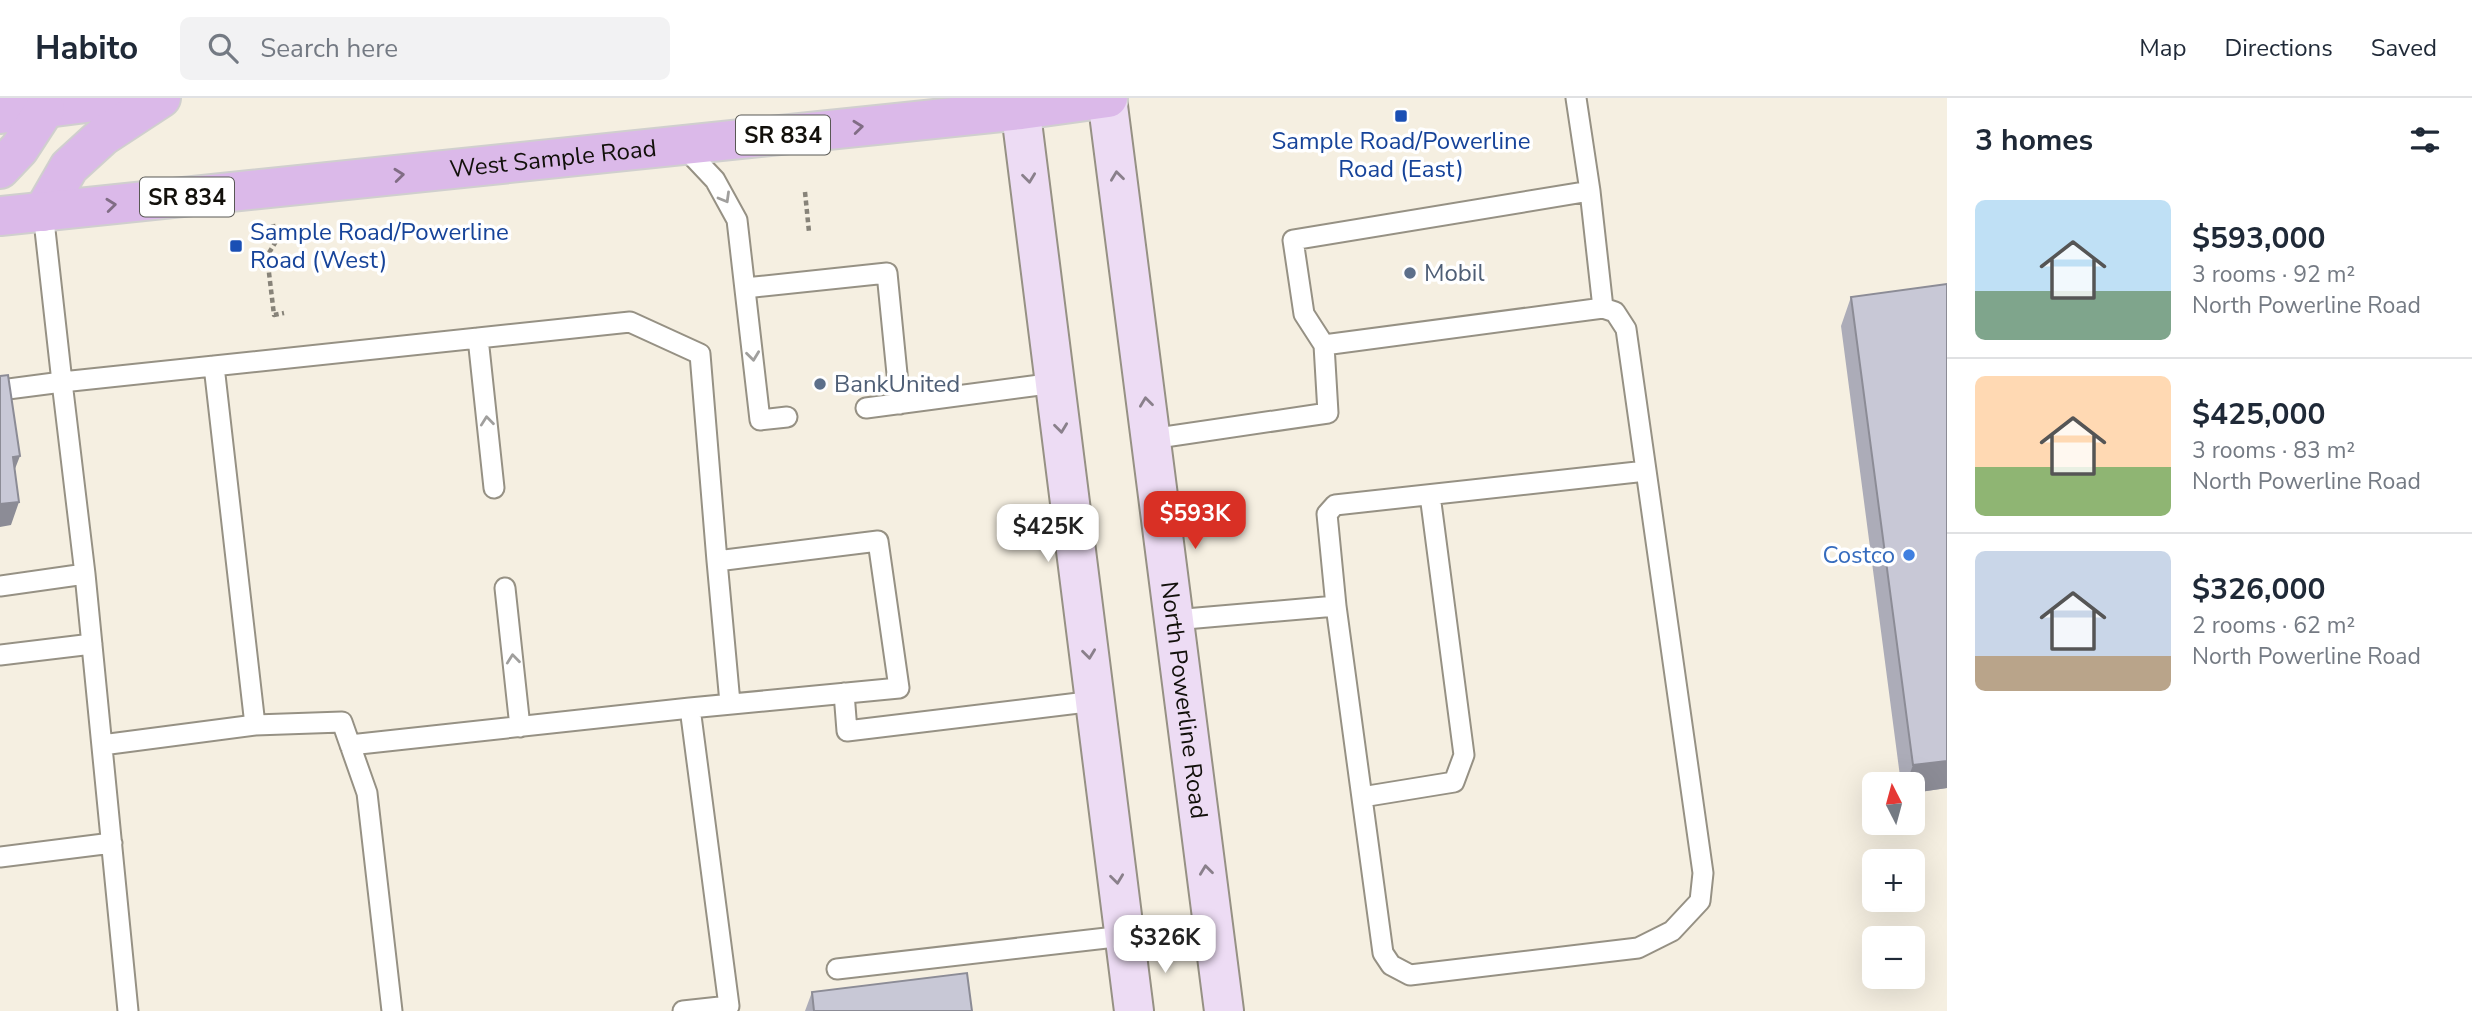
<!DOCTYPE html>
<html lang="en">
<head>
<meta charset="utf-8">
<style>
	:root { --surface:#fff; --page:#f2f2f3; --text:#1f2937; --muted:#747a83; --line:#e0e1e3; --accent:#d93025 }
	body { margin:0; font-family:"Nunito Sans",sans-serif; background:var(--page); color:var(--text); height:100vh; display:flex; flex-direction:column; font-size:26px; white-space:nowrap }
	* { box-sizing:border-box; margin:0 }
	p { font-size:23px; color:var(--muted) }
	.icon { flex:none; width:38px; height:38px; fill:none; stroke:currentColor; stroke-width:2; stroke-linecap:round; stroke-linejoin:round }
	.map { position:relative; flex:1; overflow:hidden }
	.side { display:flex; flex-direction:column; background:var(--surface); width:525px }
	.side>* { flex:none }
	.needle { width:46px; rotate:354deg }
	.tools { position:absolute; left:1862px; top:674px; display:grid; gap:14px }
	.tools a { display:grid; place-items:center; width:63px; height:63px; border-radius:10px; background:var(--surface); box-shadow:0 7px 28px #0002; font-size:35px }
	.price { position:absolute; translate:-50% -60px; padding:0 16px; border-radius:14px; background:#fff; color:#222; font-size:23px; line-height:46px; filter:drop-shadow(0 2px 4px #0008) }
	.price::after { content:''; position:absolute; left:50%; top:42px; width:21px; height:16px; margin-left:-10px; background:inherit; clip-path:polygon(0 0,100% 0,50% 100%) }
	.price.current { background:var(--accent); color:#fff }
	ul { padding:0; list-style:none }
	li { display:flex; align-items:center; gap:21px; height:175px; padding:0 28px }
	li+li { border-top:2px solid var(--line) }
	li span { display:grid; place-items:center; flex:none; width:196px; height:140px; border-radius:10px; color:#555 }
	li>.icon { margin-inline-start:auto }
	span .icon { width:84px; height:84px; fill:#fffc; stroke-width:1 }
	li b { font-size:30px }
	h2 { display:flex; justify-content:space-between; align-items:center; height:84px; padding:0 28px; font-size:30px }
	header { display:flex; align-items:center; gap:42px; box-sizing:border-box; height:98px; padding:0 35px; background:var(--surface); border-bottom:2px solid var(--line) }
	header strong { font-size:33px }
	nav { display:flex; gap:38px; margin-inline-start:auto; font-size:24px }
	.search { width:490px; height:63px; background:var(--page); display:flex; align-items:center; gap:18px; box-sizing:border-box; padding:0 24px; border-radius:10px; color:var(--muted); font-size:26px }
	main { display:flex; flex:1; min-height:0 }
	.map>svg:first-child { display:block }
</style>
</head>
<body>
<header>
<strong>Habito</strong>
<div class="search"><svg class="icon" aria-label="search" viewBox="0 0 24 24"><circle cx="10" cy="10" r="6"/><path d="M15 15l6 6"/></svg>Search here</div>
<nav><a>Map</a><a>Directions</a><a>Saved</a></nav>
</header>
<main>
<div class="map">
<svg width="1947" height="913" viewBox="0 0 1947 913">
	<rect width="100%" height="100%" fill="#f5efe1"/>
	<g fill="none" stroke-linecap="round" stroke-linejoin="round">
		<defs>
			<path id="service" d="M1576,0l14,93
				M682,47l33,35 22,40 23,200 27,-3
				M745,190l142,-15 13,131
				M478,240l16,150
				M214,268l41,359 87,-3 25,71 25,218
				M0,292l62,-8 -19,-170
				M866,310l189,-25
				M1151,341l177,-26 -4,-68 -20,-31 -11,-74 297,-49 13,117 -279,37
				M717,463l13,142
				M85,476l43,437
				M0,488l85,-12 -23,-192 568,-60 70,32 17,207 161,-20 21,147 -209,20 39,298 -46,5
				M505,490l15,139
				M1336,508l-9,-92 8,-9 311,-34
				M1174,522l162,-14 47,347 8,12 19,10 228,-27 34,-17 28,-30 3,-28 -77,-544 -11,-17 -12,-4
				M0,557l92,-11
				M844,595l3,38 248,-30
				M102,647l153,-20
				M350,647l340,-37
				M1362,699l92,-15 10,-27 -34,-260
				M0,759l112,-14
				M837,871l287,-33"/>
			<g id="secondary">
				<path d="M1019,0l115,913"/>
				<path id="s1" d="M1107,0l117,913"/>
			</g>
			<g id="primary">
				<path d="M0,16l125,-16"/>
				<path d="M0,71l19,-20 26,-40"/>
				<path d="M43,114l26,-45 34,-31 58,-38"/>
				<path id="s2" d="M0,118l1021,-106 87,-12"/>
			</g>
		</defs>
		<use href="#service" stroke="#969184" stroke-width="23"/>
		<use href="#secondary" stroke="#969184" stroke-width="42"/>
		<use href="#primary" stroke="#d0cfce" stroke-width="42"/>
		<path stroke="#878379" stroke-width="4.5" stroke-dasharray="5 3.5" stroke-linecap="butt" d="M805,94l4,40
			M273,126l2,19 -8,13 7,59 10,-2"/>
		<use href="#service" stroke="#fff" stroke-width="19"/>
		<use href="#secondary" stroke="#eddcf4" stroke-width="38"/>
		<use href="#primary" stroke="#dbb9e9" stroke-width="38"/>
	</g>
	<path fill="#acacb8" d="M1851,199l96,491 -34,5v-9h-12l-60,-458z
		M812,894l160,19h-167z"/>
	<path fill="#8c8c96" d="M20,358l-9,23 2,-22z
		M19,404l-8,23 -11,2v-23z
		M1947,663v27l-34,5v-9h-7l7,-19z"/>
	<path fill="#c8c8d6" stroke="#8c8c96" stroke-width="2" d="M1947,186v477l-34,4 -62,-468z
		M8,277l12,81 -7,1 6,45 -19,2v-128z
		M967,875l5,38h-158l-2,-19z"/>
	<defs><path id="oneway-chevron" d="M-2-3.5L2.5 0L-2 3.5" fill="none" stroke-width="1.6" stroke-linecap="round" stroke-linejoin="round" transform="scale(1.75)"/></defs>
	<g stroke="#816d85">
		<use href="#oneway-chevron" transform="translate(858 29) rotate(-6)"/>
		<use href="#oneway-chevron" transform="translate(399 77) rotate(-6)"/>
		<use href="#oneway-chevron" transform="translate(111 107) rotate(-6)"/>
	</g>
	<g stroke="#8a808b">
		<use href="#oneway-chevron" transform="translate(1117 78) rotate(-97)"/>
		<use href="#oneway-chevron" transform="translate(1029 80) rotate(83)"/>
		<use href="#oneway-chevron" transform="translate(1146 304) rotate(-97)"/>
		<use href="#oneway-chevron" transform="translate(1061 330) rotate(83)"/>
		<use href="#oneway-chevron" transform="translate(1089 556) rotate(83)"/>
		<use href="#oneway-chevron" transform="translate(1206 772) rotate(-97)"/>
		<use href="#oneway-chevron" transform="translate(1117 781) rotate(83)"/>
	</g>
	<g stroke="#a09f9d">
		<use href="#oneway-chevron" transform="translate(725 100) rotate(60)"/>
		<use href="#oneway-chevron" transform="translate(753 258) rotate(83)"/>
		<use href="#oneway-chevron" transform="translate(487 323) rotate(-96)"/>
		<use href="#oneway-chevron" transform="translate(513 561) rotate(-96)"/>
	</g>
	<g fill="#1a4fb4" stroke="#fff" stroke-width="2.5">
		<rect x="1394" y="11" width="14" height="14" rx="3.5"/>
		<rect x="229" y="141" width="14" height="14" rx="3.5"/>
	</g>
	<g fill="#5c6f8a" stroke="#fff" stroke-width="2.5">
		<circle cx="1410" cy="175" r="7"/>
		<circle cx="820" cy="286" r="7"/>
	</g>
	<circle fill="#3f7fe0" stroke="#fff" stroke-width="2.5" cx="1909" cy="457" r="7"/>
	<g text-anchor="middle" stroke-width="7" stroke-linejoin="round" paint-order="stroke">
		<g fill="#fff" stroke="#595854" stroke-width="2">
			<rect x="736" y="17.5" width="94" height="39" rx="5"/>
			<rect x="140" y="79.5" width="94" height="39" rx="5"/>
		</g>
		<g font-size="23" font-weight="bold" fill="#12100b">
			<text x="783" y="45">SR 834</text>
			<text x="187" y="107">SR 834</text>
		</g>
		<g font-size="24" fill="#164399" stroke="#fff">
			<text x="1401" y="51">Sample Road/Powerline<tspan x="1401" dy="28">Road (East)</tspan></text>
			<text x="250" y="142" text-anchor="start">Sample Road/Powerline<tspan x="250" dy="28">Road (West)</tspan></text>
		</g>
		<g font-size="24" fill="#12100b" stroke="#fff">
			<text dy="8" stroke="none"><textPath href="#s2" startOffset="556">West Sample Road</textPath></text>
			<text dy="8" stroke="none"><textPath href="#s1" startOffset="607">North Powerline Road</textPath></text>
		</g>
		<g font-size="24" fill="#4e5e75" stroke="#fff" text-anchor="start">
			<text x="1424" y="183">Mobil</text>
			<text x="834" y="294">BankUnited</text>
		</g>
		<g font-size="24" fill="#366cbe" stroke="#fff" text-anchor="end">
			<text x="1895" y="465">Costco</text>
		</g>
	</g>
</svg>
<div class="tools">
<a><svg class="needle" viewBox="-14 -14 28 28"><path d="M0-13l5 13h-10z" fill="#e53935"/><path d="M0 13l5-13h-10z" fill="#747a83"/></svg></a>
<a>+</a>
<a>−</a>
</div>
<b class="price current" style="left:1195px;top:453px">$593K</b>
<b class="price" style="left:1048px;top:466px">$425K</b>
<b class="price" style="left:1165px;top:877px">$326K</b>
</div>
<section class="side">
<h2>3 homes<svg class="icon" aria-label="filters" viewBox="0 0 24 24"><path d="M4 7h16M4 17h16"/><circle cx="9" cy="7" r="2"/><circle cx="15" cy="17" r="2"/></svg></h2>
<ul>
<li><span style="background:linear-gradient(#bfe0f5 65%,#7fa58c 0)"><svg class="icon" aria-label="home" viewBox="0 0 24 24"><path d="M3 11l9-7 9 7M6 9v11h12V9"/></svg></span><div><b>$593,000</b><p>3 rooms · 92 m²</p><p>North Powerline Road</p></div></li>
<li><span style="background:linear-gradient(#ffd9b3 65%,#8fb573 0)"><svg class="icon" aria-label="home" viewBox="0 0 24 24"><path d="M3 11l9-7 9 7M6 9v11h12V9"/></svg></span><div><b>$425,000</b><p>3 rooms · 83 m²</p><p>North Powerline Road</p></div></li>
<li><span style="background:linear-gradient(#c9d6e8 75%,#b9a48a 0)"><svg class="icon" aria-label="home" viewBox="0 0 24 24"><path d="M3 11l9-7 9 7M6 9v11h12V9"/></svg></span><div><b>$326,000</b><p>2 rooms · 62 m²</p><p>North Powerline Road</p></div></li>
</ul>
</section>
</main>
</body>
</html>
